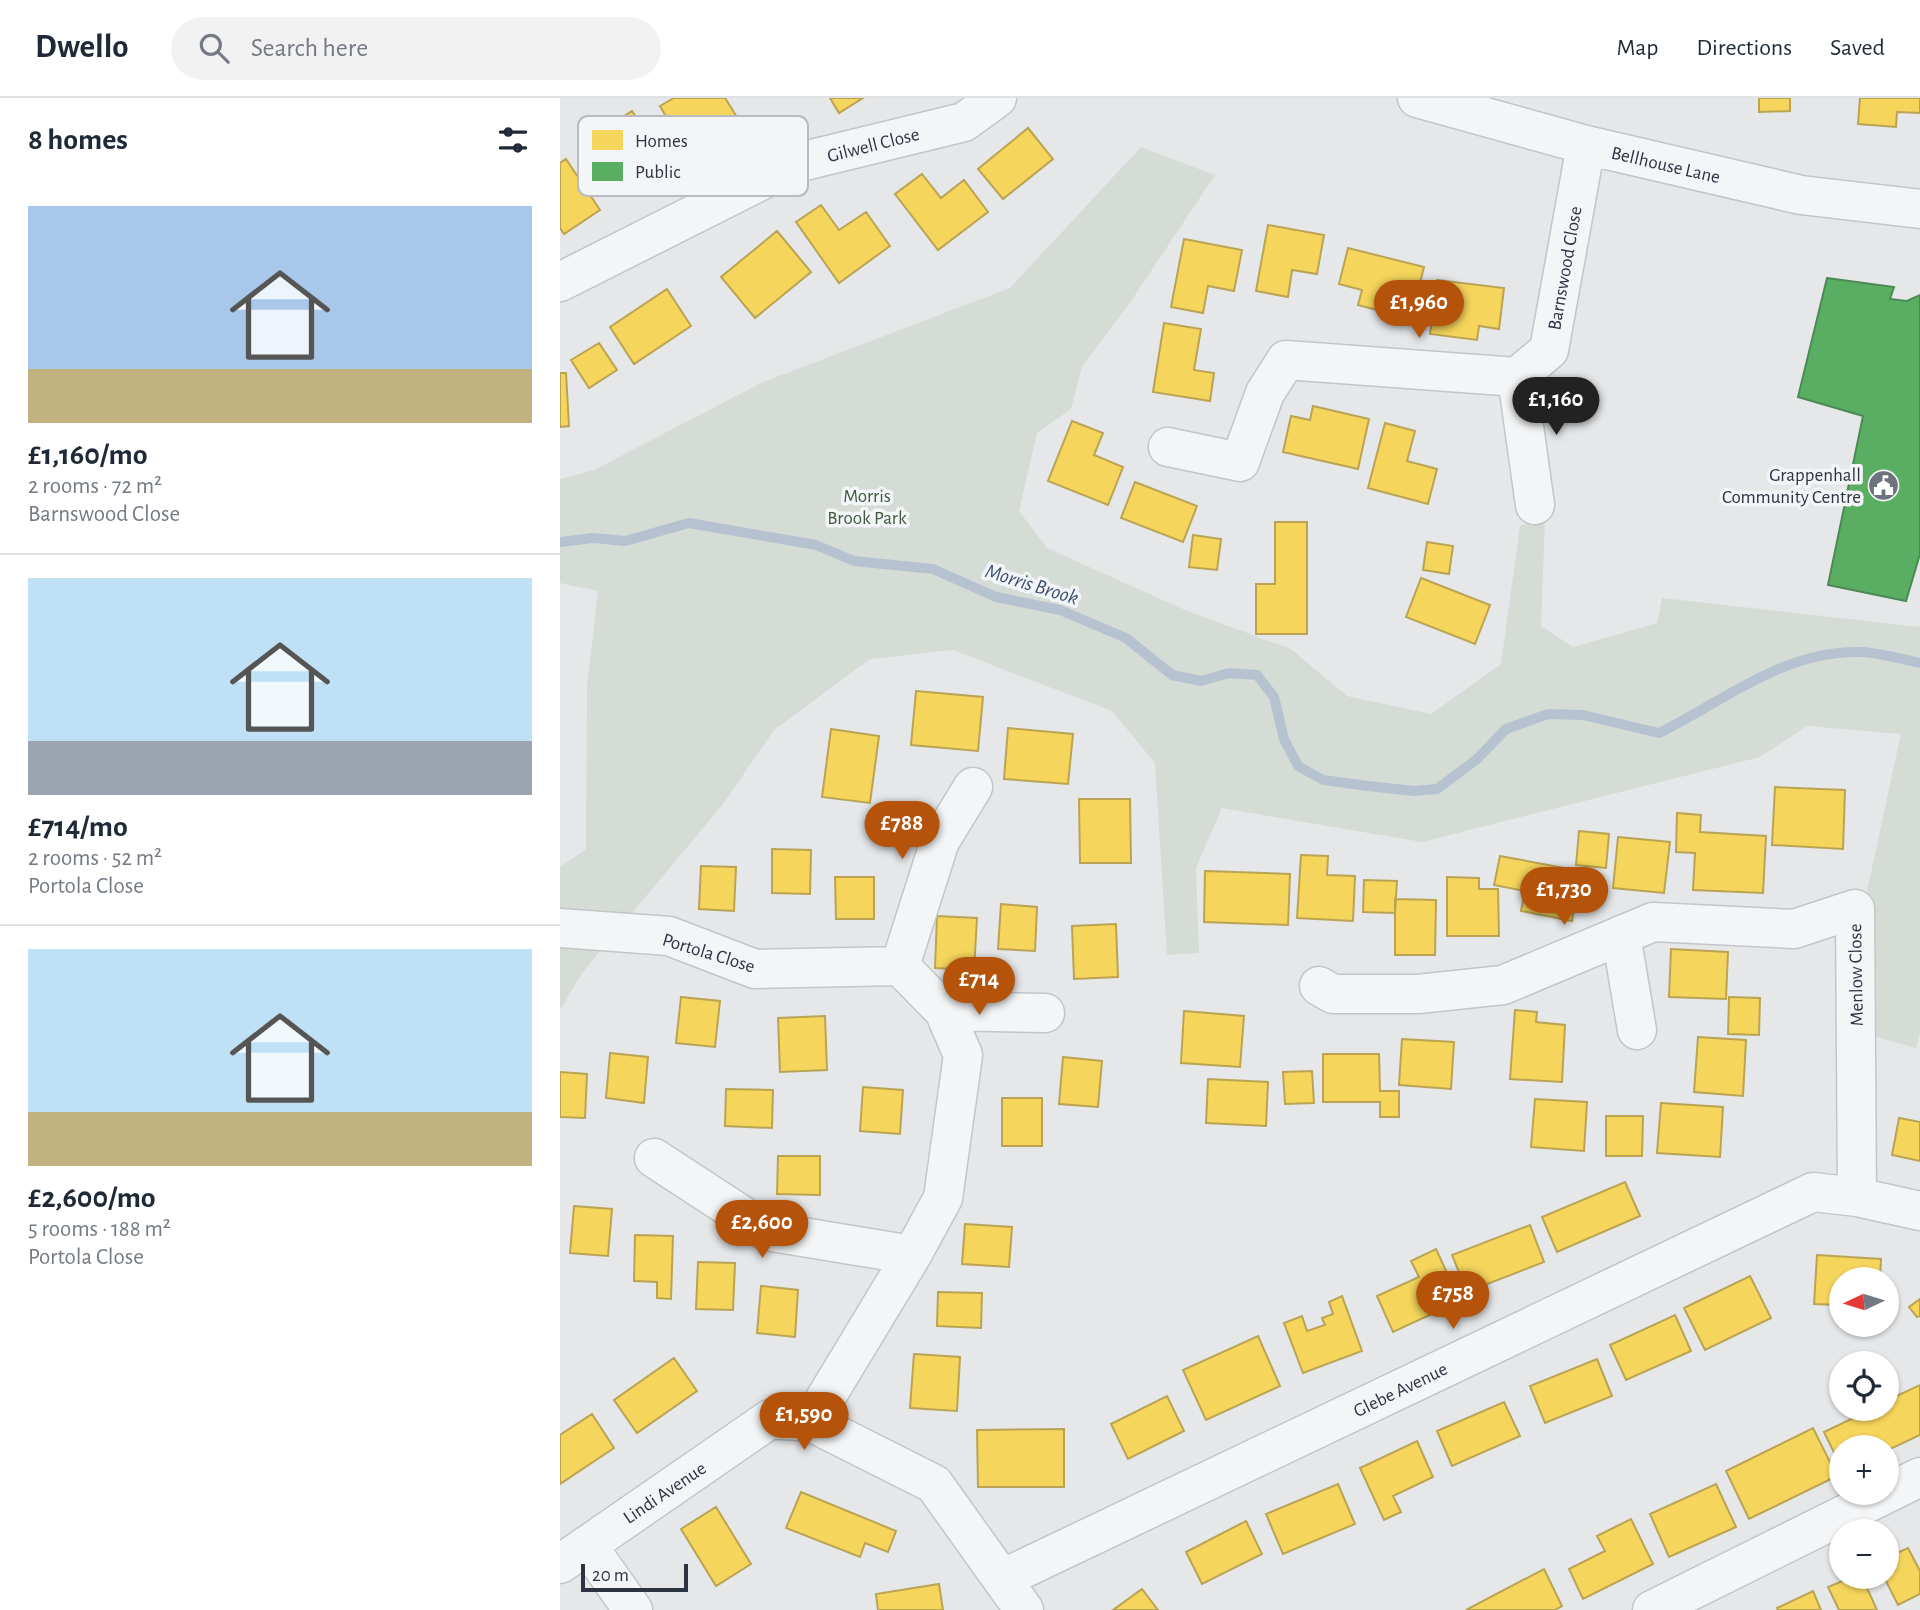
<!DOCTYPE html>
<html lang="en">
<head>
<meta charset="utf-8">
<style>
	:root { --surface:#fff; --page:#f2f2f3; --text:#1f2937; --muted:#747a83; --line:#e0e1e3; --accent:#b45309 }
	body { margin:0; font-family:"Alegreya Sans",sans-serif; background:var(--page); color:var(--text); height:100vh; display:flex; flex-direction:column; font-size:26px; white-space:nowrap }
	* { box-sizing:border-box; margin:0 }
	p { font-size:23px; color:var(--muted) }
	.icon { flex:none; width:38px; height:38px; fill:none; stroke:currentColor; stroke-width:2; stroke-linecap:round; stroke-linejoin:round }
	.map { position:relative; flex:1; overflow:hidden }
	.panel { display:flex; flex-direction:column; background:var(--surface); width:560px }
	.panel>* { flex:none }
	.needle { width:46px; rotate:266deg }
	.buttons { position:absolute; left:1269px; top:1169px; display:grid; gap:14px }
	.buttons a { display:grid; place-items:center; width:70px; height:70px; border-radius:50%; background:var(--surface); box-shadow:0 2px 5px #0004; font-size:35px }
	.scale { position:absolute; left:21px; bottom:18px; width:107px; box-sizing:border-box; padding-left:7px; border:4px solid #2d3341; border-top:0; font-size:19px; line-height:24px; white-space:nowrap; color:#2d3341; -webkit-text-stroke:5px #f3f5f8; paint-order:stroke }
	.price { position:absolute; translate:-50% -60px; padding:0 16px; border-radius:24px; background:var(--accent); color:#fff; font-size:23px; line-height:46px; filter:drop-shadow(0 2px 4px #0008) }
	.price::after { content:''; position:absolute; left:50%; top:42px; width:21px; height:16px; margin-left:-10px; background:inherit; clip-path:polygon(0 0,100% 0,50% 100%) }
	.price.active { background:#222; color:#fff }
	ul { padding:0; list-style:none }
	li { display:grid; align-content:center; gap:14px; height:371px; padding:0 28px }
	li+li { border-top:2px solid var(--line) }
	li span { display:grid; place-items:center; height:217px; border-radius:0px; color:#555 }
	li>.icon { margin-inline-start:auto }
	span .icon { width:126px; height:126px; fill:#fffc; stroke-width:1 }
	li b { font-size:30px }
	h2 { display:flex; justify-content:space-between; align-items:center; height:84px; padding:0 28px; font-size:30px }
	header { display:flex; align-items:center; gap:42px; box-sizing:border-box; height:98px; padding:0 35px; background:var(--surface); border-bottom:2px solid var(--line) }
	header strong { font-size:33px }
	nav { display:flex; gap:38px; margin-inline-start:auto; font-size:24px }
	.search { width:490px; height:63px; background:var(--page); display:flex; align-items:center; gap:18px; box-sizing:border-box; padding:0 24px; border-radius:38px; color:var(--muted); font-size:26px }
	main { display:flex; flex:1; min-height:0 }
	.map>svg:first-child { display:block }
</style>
</head>
<body>
<header>
<strong>Dwello</strong>
<div class="search"><svg class="icon" aria-label="search" viewBox="0 0 24 24"><circle cx="10" cy="10" r="6"/><path d="M15 15l6 6"/></svg>Search here</div>
<nav><a>Map</a><a>Directions</a><a>Saved</a></nav>
</header>
<main>
<section class="panel">
<h2>8 homes<svg class="icon" aria-label="filters" viewBox="0 0 24 24"><path d="M4 7h16M4 17h16"/><circle cx="9" cy="7" r="2"/><circle cx="15" cy="17" r="2"/></svg></h2>
<ul>
<li><span style="background:linear-gradient(#a9c7e8 75%,#c2b280 0)"><svg class="icon" aria-label="home" viewBox="0 0 24 24"><path d="M3 11l9-7 9 7M6 9v11h12V9"/></svg></span><div><b>£1,160/mo</b><p>2 rooms · 72 m²</p><p>Barnswood Close</p></div></li>
<li><span style="background:linear-gradient(#bfe0f5 75%,#9aa5b1 0)"><svg class="icon" aria-label="home" viewBox="0 0 24 24"><path d="M3 11l9-7 9 7M6 9v11h12V9"/></svg></span><div><b>£714/mo</b><p>2 rooms · 52 m²</p><p>Portola Close</p></div></li>
<li><span style="background:linear-gradient(#bfe0f5 75%,#c2b280 0)"><svg class="icon" aria-label="home" viewBox="0 0 24 24"><path d="M3 11l9-7 9 7M6 9v11h12V9"/></svg></span><div><b>£2,600/mo</b><p>5 rooms · 188 m²</p><p>Portola Close</p></div></li>
</ul>
</section>
<div class="map">
<svg width="1360" height="1512" viewBox="0 0 1360 1512">
	<rect width="100%" height="100%" fill="#e5e7e9"/>
	<path fill="#d5dcd6" d="M581,49l74,28 -84,126 -49,66 -11,42 -34,24 -18,78 28,37 140,63 104,38 56,47 84,18 70,-50 19,-138 25,-8 -4,108 32,21 84,-24 5,-25 258,29v406l-4,15 -47,-13 -5,-130 37,-171 -94,-8 -47,31 -338,85 -200,-34 -26,60 3,85 -32,2 -12,-192 -43,-52 -159,-61 -83,9 -96,71 -51,74 -141,169 -22,37v-143l26,-18 1,-163 11,-95 -38,-8v-104l34,-9 167,-87 249,-95z"/>
	<path fill="#f6d55c" stroke="#baa454" stroke-width="2" d="M114,0h51l17,27 -37,22 -6,-11 -16,10 -23,-40z
		M270,0h33l-24,15z
		M1199,0h31v13l-31,1z
		M1300,0h60v15l-23,-1 -1,15 -38,-3z
		M72,13l43,65 -19,13 -5,-7 -5,3 -7,-12 -26,17 -24,-37 24,-15 -7,-10z
		M468,30l25,31 -50,40 -25,-30z
		M6,61l34,51 -36,24 -4,-6v-65z
		M362,76l19,24 23,-18 24,32 -50,38 -43,-56z
		M261,107l18,25 27,-18 24,34 -51,37 -43,-61z
		M708,127l56,10 -7,39 -25,-4 -4,27 -32,-6z
		M217,133l34,41 -56,46 -34,-41z
		M624,141l58,11 -8,41 -26,-5 -5,27 -32,-6z
		M788,150l76,19 -13,52 -53,-14 4,-15 -23,-6z
		M877,182l67,8 -5,41 -20,-3 -2,14 -47,-6z
		M107,191l24,37 -57,38 -24,-37z
		M604,225l37,6 -7,41 20,3 -4,28 -57,-9z
		M39,245l18,27 -28,18 -18,-28z
		M0,275h6l3,53 -9,1z
		M753,308l56,13 -11,50 -75,-17 8,-36 19,4z
		M512,323l31,12 -9,22 29,12 -15,38 -60,-24z
		M825,325l30,8 -8,30 30,8 -9,35 -60,-16z
		M575,384l62,24 -14,36 -62,-24z
		M715,424h32v112h-51v-50h19z
		M633,437l28,4 -4,31 -28,-3z
		M867,444l26,4 -4,28 -26,-4z
		M861,480l69,27 -15,39 -69,-27z
		M356,593l67,6 -5,54 -67,-6z
		M448,630l65,6 -5,50 -64,-5z
		M271,631l48,7 -9,67 -48,-6z
		M1215,689l70,3 -2,59 -71,-4z
		M519,701h51l1,64h-51z
		M1117,715l24,2 -1,17 66,4 -3,57 -70,-3 2,-37 -19,-1z
		M1019,733l30,3 -3,34 -30,-3z
		M1058,739l52,5 -6,51 -51,-5z
		M212,751l39,1 -1,44 -38,-1z
		M741,757l27,1 -1,19 28,1 -2,45 -56,-3z
		M940,758l81,15 -9,50 -51,-10 4,-20 -31,-6z
		M141,768l35,1 -2,44 -35,-2z
		M645,773l85,3 -2,51 -84,-3z
		M275,779h39v42h-38z
		M887,779l32,1v11h19l1,47h-52z
		M804,782l33,1 -2,32 -32,-1z
		M835,801l41,1 -1,55h-40z
		M441,806l36,3 -2,44 -37,-2z
		M377,818l40,2 -3,52 -39,-2z
		M556,826l2,53 -44,2 -2,-53z
		M1111,851l57,3 -2,47 -57,-2z
		M121,899l39,4 -5,46 -39,-4z
		M1169,899l31,1 -1,37 -31,-1z
		M955,912l22,2 -1,10 29,3 -3,57 -52,-3z
		M624,913l60,5 -4,51 -59,-4z
		M265,918l2,54 -47,2 -2,-54z
		M1138,939l48,3 -3,56 -49,-4z
		M842,941l52,3 -3,47 -52,-4z
		M50,955l38,4 -4,46 -38,-5z
		M763,956h56l1,37h19v26h-19v-15h-57z
		M503,959l39,4 -4,46 -39,-3z
		M752,973l2,32 -29,1 -2,-32z
		M0,974l27,2 -2,44 -25,-1z
		M648,981l60,3 -2,44 -60,-3z
		M303,989l40,3 -3,44 -40,-3z
		M166,991l47,1 -1,38 -47,-2z
		M442,1000h40v48h-40z
		M975,1001l52,3 -3,49 -53,-4z
		M1101,1005l62,4 -3,50 -63,-4z
		M1046,1018h37l-1,40h-36z
		M1339,1020l21,4v39l-28,-6z
		M218,1058h42v39l-43,-1z
		M1065,1084l15,34 -83,36 -15,-35z
		M14,1108l38,3 -4,47 -38,-3z
		M405,1126l47,3 -3,40 -47,-3z
		M970,1127l14,37 -77,30 -15,-37z
		M75,1137l38,1 -2,63 -14,-1v-16l-23,-1z
		M876,1151l24,52 -67,31 -16,-36 42,-19 -8,-16z
		M1257,1157l64,4 -1,20h-39v26l-27,-1z
		M138,1164l37,1 -2,47 -37,-1z
		M1190,1178l21,42 -66,32 -21,-42z
		M201,1188l37,4 -3,47 -38,-4z
		M378,1194l44,1 -1,35 -44,-2z
		M782,1198l20,55 -59,22 -19,-50 18,-7 5,15 18,-6 -3,-7 11,-4 -4,-12z
		M1360,1201v17l-3,1 -8,-10z
		M1115,1217l16,36 -65,29 -16,-35z
		M698,1238l22,50 -74,34 -23,-50z
		M354,1256l46,3 -3,54 -47,-3z
		M114,1260l23,33 -60,42 -23,-33z
		M1037,1261l15,37 -67,27 -15,-37z
		M1360,1287v50l-34,16v-4h-45v20l-17,-35 48,-23h14v-8z
		M607,1298l17,35 -56,28 -17,-35z
		M944,1304l16,34 -68,30 -15,-35z
		M32,1316l22,34 -54,36v-49z
		M1253,1330l24,48 -88,43 -23,-48z
		M504,1331v58h-86l-1,-57z
		M857,1343l16,36 -40,19 8,16 -17,8 -24,-52z
		M778,1386l17,40 -72,30 -17,-40z
		M1156,1386l20,43 -67,30 -19,-43z
		M241,1394l95,39 -8,21 -23,-9 -5,14 -74,-29z
		M156,1409l35,57 -35,22 -35,-57z
		M1071,1421l22,45 -70,35 -14,-30 36,-18 -8,-15z
		M686,1423l16,33 -60,30 -16,-32z
		M1348,1450l12,23v23l-22,11 -14,-28 2,-19z
		M984,1471l18,37 -7,4h-89z
		M1292,1479h10l15,33h-38l-11,-23z
		M379,1486l4,26h-65l-2,-16z
		M582,1491l16,21h-45z
		M1253,1493l8,19h-43l-1,-2z"/>
	<path fill="#5aae61" stroke="#4c8957" stroke-width="2" d="M1267,180l67,9 -4,12 17,2 13,-6v259l-14,47 -78,-16 35,-169 -65,-19z"/>
	<g fill="none" stroke-linecap="round" stroke-linejoin="round">
		<path stroke="#b7c2d0" stroke-width="10" d="M0,444l33,-4 32,3 64,-18 127,22 38,16 79,8 63,28 64,13 66,28 46,37 29,6 28,-8 28,2 17,22 10,42 14,27 25,14 45,6 46,5 23,-2 40,-30 29,-30 42,-15 35,1 76,18c65,-32 126,-84 203,-81 19,1 39,7 58,11"/>
		<defs>
			<path id="minor" d="M857,0l169,47 215,50 119,14
				M0,184l236,-119 168,-41 33,-24
				M957,279l18,128
				M608,349l72,15 25,-69 21,-33 231,17 32,-27 37,-205
				M0,830l109,8 86,33 145,-3 44,45 19,44 -20,143 -31,57 -101,167
				M1061,837l16,95
				M340,868l40,-125 33,-54
				M759,888l14,8h85l85,-9 150,-63 141,7 61,-20 2,288
				M384,913l101,2
				M94,1060l112,73 146,24
				M27,1447l46,65
				M0,1466l210,-145 41,3 123,62 90,126
				M442,1481l811,-387 44,5 63,14
				M1092,1512l268,-133"/>
		</defs>
		<use href="#minor" stroke="#c3c5c7" stroke-width="41"/>
		<use href="#minor" stroke="#f4f5f6" stroke-width="38"/>
	</g>
	<defs>
		<symbol id="civic-disc" viewBox="-11 -11 22 22"><circle r="9.5" fill="#6d727c" stroke="#f3f5f8"/><path d="M-.6-6.5H3V-4.5H.6V-3L4-1V1h2V6H-6V1h2V-1L-.6-3ZM-1.2 2.5V6h2.4V2.5Z" fill="#fff"/></symbol>
	</defs>
	<g fill-rule="evenodd">
		<use href="#civic-disc" x="1306" y="370" width="35" height="35"/>
	</g>
	<g text-anchor="middle" stroke-width="7" stroke-linejoin="round" paint-order="stroke">
		<g font-size="19" fill="#2d3341" stroke="#f3f5f8">
			<text transform="translate(313 46) rotate(-14)" y="7">Gilwell Close</text>
			<text transform="translate(1106 66) rotate(13)" y="7">Bellhouse Lane</text>
			<text transform="translate(1004 170) rotate(-80)" y="7">Barnswood Close</text>
			<text transform="translate(149 854) rotate(17)" y="7">Portola Close</text>
			<text transform="translate(1295 877) rotate(-91)" y="7">Menlow Close</text>
			<text transform="translate(840 1291) rotate(-26)" y="7">Glebe Avenue</text>
			<text transform="translate(104 1394) rotate(-34)" y="7">Lindi Avenue</text>
		</g>
		<g font-size="19" fill="#2d3341" stroke="#f3f5f8" text-anchor="end">
			<text x="1301" y="383">Grappenhall<tspan x="1301" dy="22">Community Centre</tspan></text>
		</g>
		<g font-size="19" fill="#405b3c" stroke="#f3f5f8">
			<text x="307" y="404">Morris<tspan x="307" dy="22">Brook Park</tspan></text>
		</g>
		<g font-size="21" font-style="italic" fill="#3c5070" stroke="#f3f5f8">
			<text transform="translate(472 486) rotate(17)" y="7">Morris Brook</text>
		</g>
	</g>
	<rect x="18" y="18" width="230" height="80" rx="10" fill="#f3f5f8" stroke="#b8bbc1" stroke-width="2"/>
	<rect x="32" y="32" width="31" height="20" fill="#f6d55c"/>
	<rect x="32" y="64" width="31" height="19" fill="#5aae61"/>
	<g font-size="19" fill="#2d3341">
		<text x="75" y="49">Homes</text>
		<text x="75" y="80">Public</text>
	</g>
</svg>
<div class="buttons">
<a><svg class="needle" viewBox="-14 -14 28 28"><path d="M0-13l5 13h-10z" fill="#e53935"/><path d="M0 13l5-13h-10z" fill="#747a83"/></svg></a>
<a><svg class="icon" aria-label="locate" viewBox="0 0 24 24"><circle cx="12" cy="12" r="6"/><path d="M12 2v4M12 18v4M2 12h4M18 12h4"/></svg></a>
<a>+</a>
<a>−</a>
</div>
<div class="scale">20 m</div>
<b class="price" style="left:859px;top:242px">£1,960</b>
<b class="price active" style="left:996px;top:339px">£1,160</b>
<b class="price" style="left:342px;top:763px">£788</b>
<b class="price" style="left:1004px;top:829px">£1,730</b>
<b class="price" style="left:419px;top:919px">£714</b>
<b class="price" style="left:202px;top:1162px">£2,600</b>
<b class="price" style="left:893px;top:1233px">£758</b>
<b class="price" style="left:244px;top:1354px">£1,590</b>
</div>
</main>
</body>
</html>
